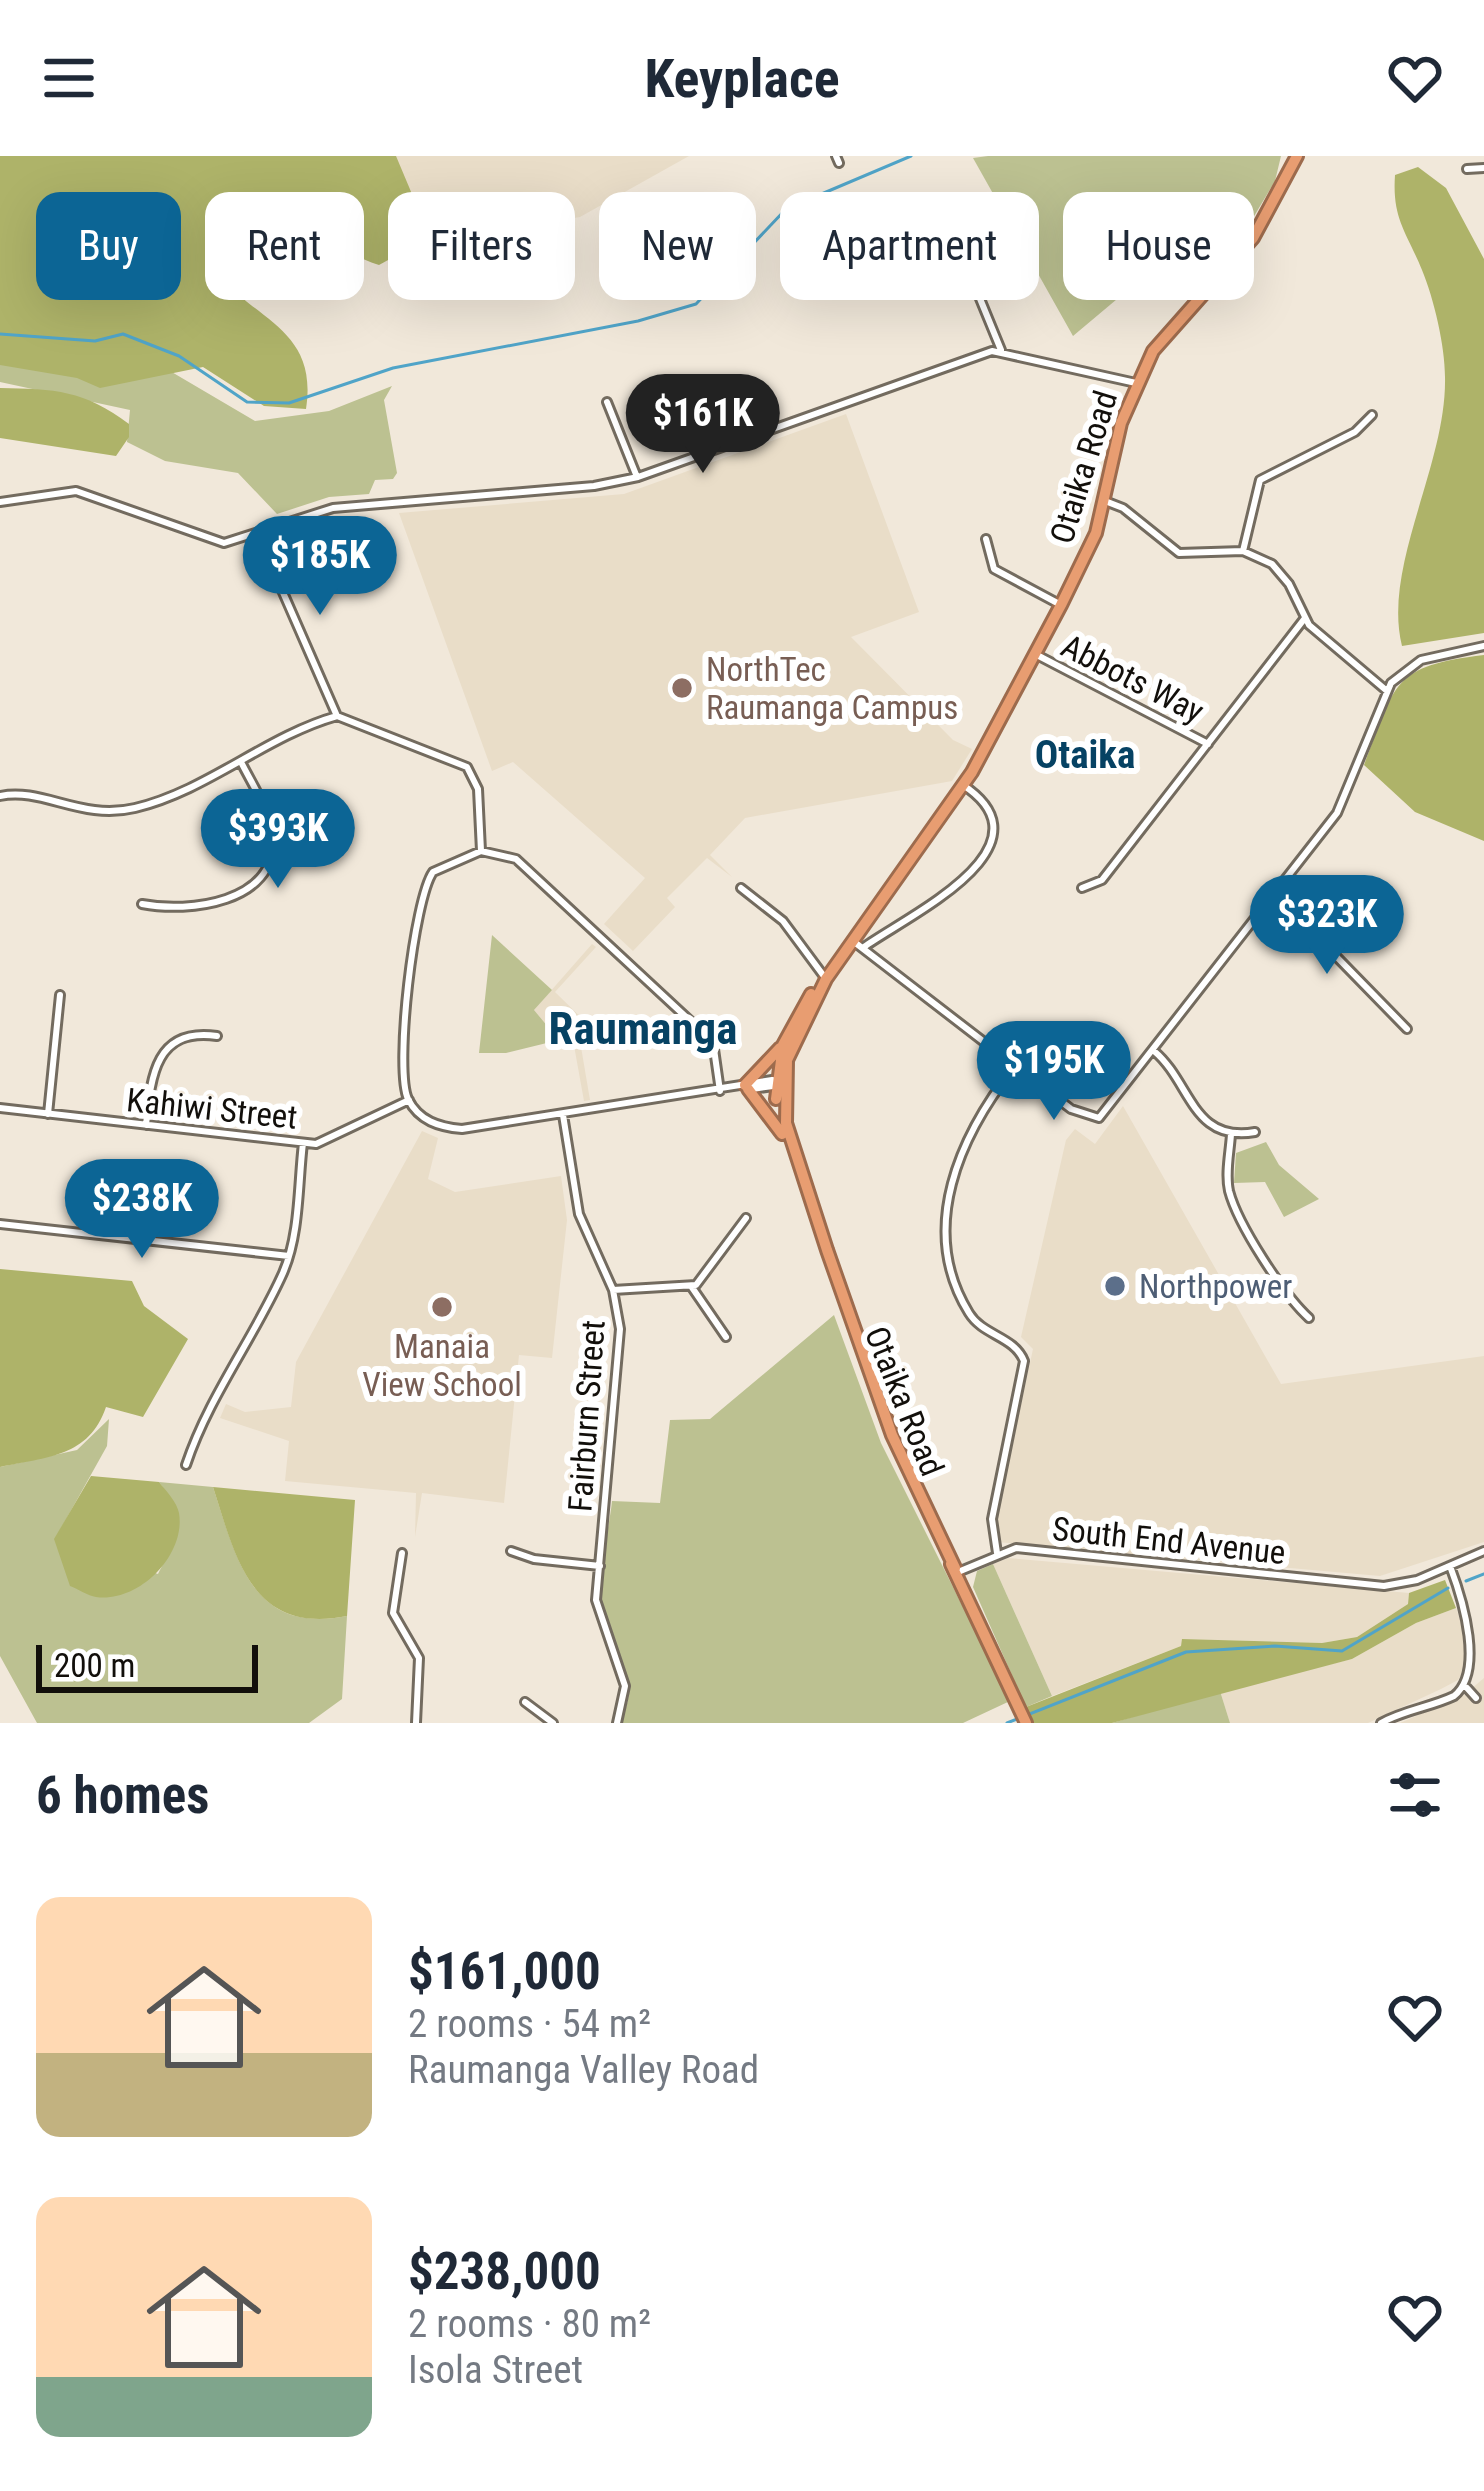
<!DOCTYPE html>
<html lang="en">
<head>
<meta charset="utf-8">
<style>
	:root { --surface:#fff; --page:#f2f2f3; --text:#1f2937; --muted:#747a83; --accent:#0c6595 }
	body { margin:0; font-family:"Roboto Condensed",sans-serif; background:var(--page); color:var(--text); height:100vh; display:flex; flex-direction:column; font-size:45px; white-space:nowrap }
	* { box-sizing:border-box; margin:0 }
	p { font-size:39px; color:var(--muted) }
	.icon { flex:none; width:66px; height:66px; fill:none; stroke:currentColor; stroke-width:2; stroke-linecap:round; stroke-linejoin:round }
	.map { position:relative; height:1567px; overflow:hidden }
	.details { display:flex; flex-direction:column; background:var(--surface); flex:1 }
	.details>* { flex:none }
	.banner { position:absolute; left:36px; top:36px; width:1413px; height:108px; display:flex; gap:24px }
	.scale { position:absolute; left:36px; bottom:30px; width:222px; box-sizing:border-box; padding-left:12px; border:6px solid #120f0b; border-top:0; font-size:33px; line-height:42px; white-space:nowrap; color:#120f0b; -webkit-text-stroke:9px #fff; paint-order:stroke }
	.price { position:absolute; translate:-50% -102px; padding:0 27px; border-radius:42px; background:var(--accent); color:#fff; font-size:39px; line-height:78px; filter:drop-shadow(0 3px 6px #0008) }
	.price::after { content:''; position:absolute; left:50%; top:72px; width:36px; height:27px; margin-left:-18px; background:inherit; clip-path:polygon(0 0,100% 0,50% 100%) }
	.price.current { background:#222; color:#fff }
	ul { padding:0; list-style:none }
	li { display:flex; align-items:center; gap:36px; height:300px; padding:0 36px }
	li span { display:grid; place-items:center; flex:none; width:336px; height:240px; border-radius:24px; color:#555 }
	li>.icon { margin-inline-start:auto }
	span .icon { width:144px; height:144px; fill:#fffc; stroke-width:1 }
	li b { font-size:51px }
	h2 { display:flex; justify-content:space-between; align-items:center; height:144px; padding:0 36px; font-size:51px }
	.pill { padding:0 42px; border-radius:24px; background:var(--surface); box-shadow:0 12px 48px #0002; font-size:42px; line-height:108px }
	.pill.current { background:var(--accent); color:#fff }
	header { display:flex; justify-content:space-between; align-items:center; height:156px; padding:0 36px; background:var(--surface); font-size:54px; font-weight:700 }
	.map>svg:first-child { display:block }
</style>
</head>
<body>
<header><svg class="icon" aria-label="menu" viewBox="0 0 24 24"><path d="M4 6h16M4 12h16M4 18h16"/></svg>Keyplace<svg class="icon" aria-label="heart" viewBox="0 0 24 24"><path d="M12 20l-8-8c-3-5 5-10 8-4 3-6 11-1 8 4z"/></svg></header>
<div class="map">
<svg width="1484" height="1567" viewBox="0 0 1484 1567">
	<rect width="100%" height="100%" fill="#f1e8da"/>
	<path fill="#e9ddc8" d="M284,0h405l-109,61 -181,28z
		M846,258l73,198 -68,25 102,103 19,9 -20,32 -207,37 -35,37 22,22 -25,-19 -40,40 8,9 -42,44 -29,-27 41,-46 -132,-116 -21,9 -93,-258 225,-19z
		M592,788l4,3 -41,45 45,44 -20,5 10,59 -6,1 -11,-61h-14l-25,-30z
		M1123,950l158,278 203,-28v186l-104,34 -383,-34 -2,-17 38,-176 -12,-12 45,-197 9,-11 20,15z
		M422,975l16,7 -10,41 27,13 106,-16 6,44 -15,138 -33,-3 -15,148 -82,-10 -7,44 1,-44 -131,-12 4,-40 -69,-23 6,-14 19,8 46,-5 5,-45z
		M1008,1402l401,35 -1,11 -51,33 -35,6 -139,-4 -2,7 -129,50 -59,-132z
		M1456,1452l14,40 -2,15 -10,17 -17,9 -73,34h-138l-10,-32 132,-32 64,-36z
		M1484,1522v45h-84l64,-28z"/>
	<path fill="#bcc191" d="M988,0h293l-6,25 -31,52 -15,1 -26,17 -30,-19 -30,24 11,12 -81,68 -100,-178z
		M0,193l170,22 85,50 74,-10 63,-25 -8,14 13,73 -4,6 -18,1 -6,14 -40,3 -52,17 -39,-41 -73,-12 -38,-19 3,-32 -130,-28z
		M492,779l60,55 -18,20 25,30 -53,13h-27z
		M1266,986l13,23 40,34 -35,18 -19,-35 -31,1 2,-30z
		M834,1159l47,128 129,258 -47,22h-345c29,-43 -9,-74 -17,-117 -5,-31 8,-74 11,-105l48,2 10,-83 40,-1z
		M109,1263l-2,27 -52,93 103,35c22,-42 31,-52 1,-92l54,5c24,73 39,148 134,129l-5,83 -33,24h-272l-37,-67v-189l77,-17z
		M993,1408l59,132 -26,11 -53,-120 4,-16z
		M1220,1535l10,32h-118z"/>
	<path fill="#aeb369" d="M0,0h396l21,50 -7,42 -31,17c-52,-16 -90,-64 -147,-54l-25,33c18,76 114,69 99,165l-42,-3 -61,-39 -103,21 -23,-10 -77,-13z
		M1418,11l28,21 38,71v374l-82,13c-20,-80 45,-181 43,-269 0,-31 -11,-78 -23,-107 -16,-39 -30,-51 -27,-95z
		M0,232c55,1 84,2 129,36v13l-13,19 -116,-18z
		M1484,499v186l-69,-29 -51,-47c32,-82 27,-99 120,-110z
		M0,1113l132,12 12,25 44,33 -45,78 -37,-10c-17,50 -59,50 -106,60z
		M91,1320l68,6c7,9 18,20 20,31 7,42 -40,90 -83,84 -8,-1 -18,-8 -26,-11l-16,-47z
		M213,1331l142,13 -8,116c-95,19 -111,-57 -134,-129z
		M1445,1424l11,28 -40,15 -64,36 -240,64h-79l-7,-16 155,-61 1,-7 140,4 35,-6 51,-33 1,-11z"/>
	<g fill="none" stroke-linecap="round" stroke-linejoin="round">
		<path stroke="#50a4c8" stroke-width="3" d="M0,178l95,7 28,-7 56,22 68,46 42,1 104,-35 245,-47 58,-17 90,-95 125,-53
			M1466,1425l18,-7
			M1007,1567l179,-71 89,-6 67,5 106,-63"/>
		<defs>
			<path id="street" d="M836,0l3,7
				M1467,13l17,-1
				M858,124l31,-23 53,-14 32,41 27,66
				M607,246l30,75
				M1105,345l18,7 56,45 64,-2 29,13 17,20 20,41 78,66
				M0,346l76,-11 148,52 109,-35 261,-22 44,-9 354,-126 144,32
				M257,377l80,183
				M986,383l8,30 67,36
				M1243,395l17,-71 95,-48 17,-17
				M1035,498l173,90
				M337,560l130,51 11,22 3,62
				M0,640c43,-9 81,25 135,12 72,-17 131,-72 202,-92
				M741,732l42,33 43,58
				M1082,732l20,-8 203,-262
				M1269,746l58,45 80,82
				M142,748c47,9 134,-1 131,-65 -2,-27 -20,-53 -32,-77
				M853,785l218,168 28,9 238,-305 54,-130 30,-23 63,-14
				M864,791c43,-31 193,-100 99,-162
				M1154,895c37,31 38,92 101,81
				M752,933l28,-4
				M720,935l-7,-49 -197,-183 -35,-8 -48,21c-19,27 -39,197 -25,227 11,22 31,28 54,30l310,-49 7,2
				M0,952l316,36 93,-44
				M48,958l12,-119
				M563,959l16,99 34,76 7,39 -24,271 29,86 -8,37
				M146,969c5,-48 9,-98 71,-89
				M1231,978c-1,18 -6,39 -2,57 9,34 54,103 80,127
				M0,1068l289,32
				M691,1130l35,51
				M613,1134l83,-5 50,-67
				M186,1309c23,-69 68,-127 97,-192 17,-39 15,-88 20,-130
				M511,1395l23,8 66,7
				M402,1397l-9,60 26,45 -3,65
				M997,1397l-5,-34 32,-158c-10,-25 -41,-25 -55,-48 -52,-84 -9,-178 46,-247
				M958,1416l58,-24 368,38 33,-6 67,-29
				M1467,1532l9,10
				M525,1546l28,21
				M1381,1567c23,-13 50,-16 73,-27 30,-24 10,-93 -4,-130"/>
			<path id="highway" d="M745,929l35,-37
				M748,933l34,45
				M776,943l7,-54 28,-51
				M951,1408l75,159
				M955,1412l-63,-133 -65,-185 -41,-127 1,-63 39,-81 146,-207 89,-167 35,-72 25,-110 32,-72 100,-113 44,-82"/>
		</defs>
		<use href="#street" stroke="#736b5f" stroke-width="12"/>
		<use href="#highway" stroke="#9d6b4d" stroke-width="16"/>
		<use href="#street" stroke="#fff" stroke-width="6"/>
		<use href="#highway" stroke="#e89d71" stroke-width="10"/>
	</g>
	<g fill="#8d6e63" stroke="#fff" stroke-width="4.5">
		<circle cx="682" cy="532" r="12"/>
		<circle cx="442" cy="1151" r="12"/>
	</g>
	<circle fill="#5c6f8a" stroke="#fff" stroke-width="4.5" cx="1115" cy="1130" r="12"/>
	<g text-anchor="middle" stroke-width="12" stroke-linejoin="round" paint-order="stroke">
		<g font-size="33" fill="#120f0b" stroke="#fff">
			<text transform="translate(1083 311) rotate(-73)" y="12">Otaika Road</text>
			<text transform="translate(1133 522) rotate(27)" y="12">Abbots Way</text>
			<text transform="translate(212 952) rotate(6)" y="12">Kahiwi Street</text>
			<text transform="translate(905 1245) rotate(68)" y="12">Otaika Road</text>
			<text transform="translate(586 1260) rotate(-86)" y="12">Fairburn Street</text>
			<text transform="translate(1169 1384) rotate(6)" y="12">South End Avenue</text>
		</g>
		<g font-size="33" fill="#785e54" stroke="#fff" text-anchor="start">
			<text x="706" y="525">NorthTec<tspan x="706" dy="38">Raumanga Campus</tspan></text>
			<text x="442" y="1202" text-anchor="middle">Manaia<tspan x="442" dy="38">View School</tspan></text>
		</g>
		<g font-size="33" fill="#4e5e75" stroke="#fff" text-anchor="start">
			<text x="1139" y="1142">Northpower</text>
		</g>
		<g font-size="39" font-weight="bold" fill="#064263" stroke="#fff">
			<text x="1085" y="612">Otaika</text>
		</g>
		<g font-size="45" font-weight="bold" fill="#064263" stroke="#fff">
			<text x="643" y="888">Raumanga</text>
		</g>
	</g>
</svg>
<div class="scale">200 m</div>
<b class="price current" style="left:703px;top:320px">$161K</b>
<b class="price" style="left:320px;top:462px">$185K</b>
<b class="price" style="left:278px;top:735px">$393K</b>
<b class="price" style="left:1327px;top:821px">$323K</b>
<b class="price" style="left:1054px;top:967px">$195K</b>
<b class="price" style="left:142px;top:1105px">$238K</b>
<div class="banner">
<a class="pill current">Buy</a>
<a class="pill">Rent</a>
<a class="pill">Filters</a>
<a class="pill">New</a>
<a class="pill">Apartment</a>
<a class="pill">House</a>
</div>
</div>
<section class="details">
<h2>6 homes<svg class="icon" aria-label="filters" viewBox="0 0 24 24"><path d="M4 7h16M4 17h16"/><circle cx="9" cy="7" r="2"/><circle cx="15" cy="17" r="2"/></svg></h2>
<ul>
<li><span style="background:linear-gradient(#ffd9b3 65%,#c2b280 0)"><svg class="icon" aria-label="home" viewBox="0 0 24 24"><path d="M3 11l9-7 9 7M6 9v11h12V9"/></svg></span><div><b>$161,000</b><p>2 rooms · 54 m²</p><p>Raumanga Valley Road</p></div><svg class="icon" aria-label="heart" viewBox="0 0 24 24"><path d="M12 20l-8-8c-3-5 5-10 8-4 3-6 11-1 8 4z"/></svg></li>
<li><span style="background:linear-gradient(#ffd9b3 75%,#7fa58c 0)"><svg class="icon" aria-label="home" viewBox="0 0 24 24"><path d="M3 11l9-7 9 7M6 9v11h12V9"/></svg></span><div><b>$238,000</b><p>2 rooms · 80 m²</p><p>Isola Street</p></div><svg class="icon" aria-label="heart" viewBox="0 0 24 24"><path d="M12 20l-8-8c-3-5 5-10 8-4 3-6 11-1 8 4z"/></svg></li>
</ul>
</section>
</body>
</html>
